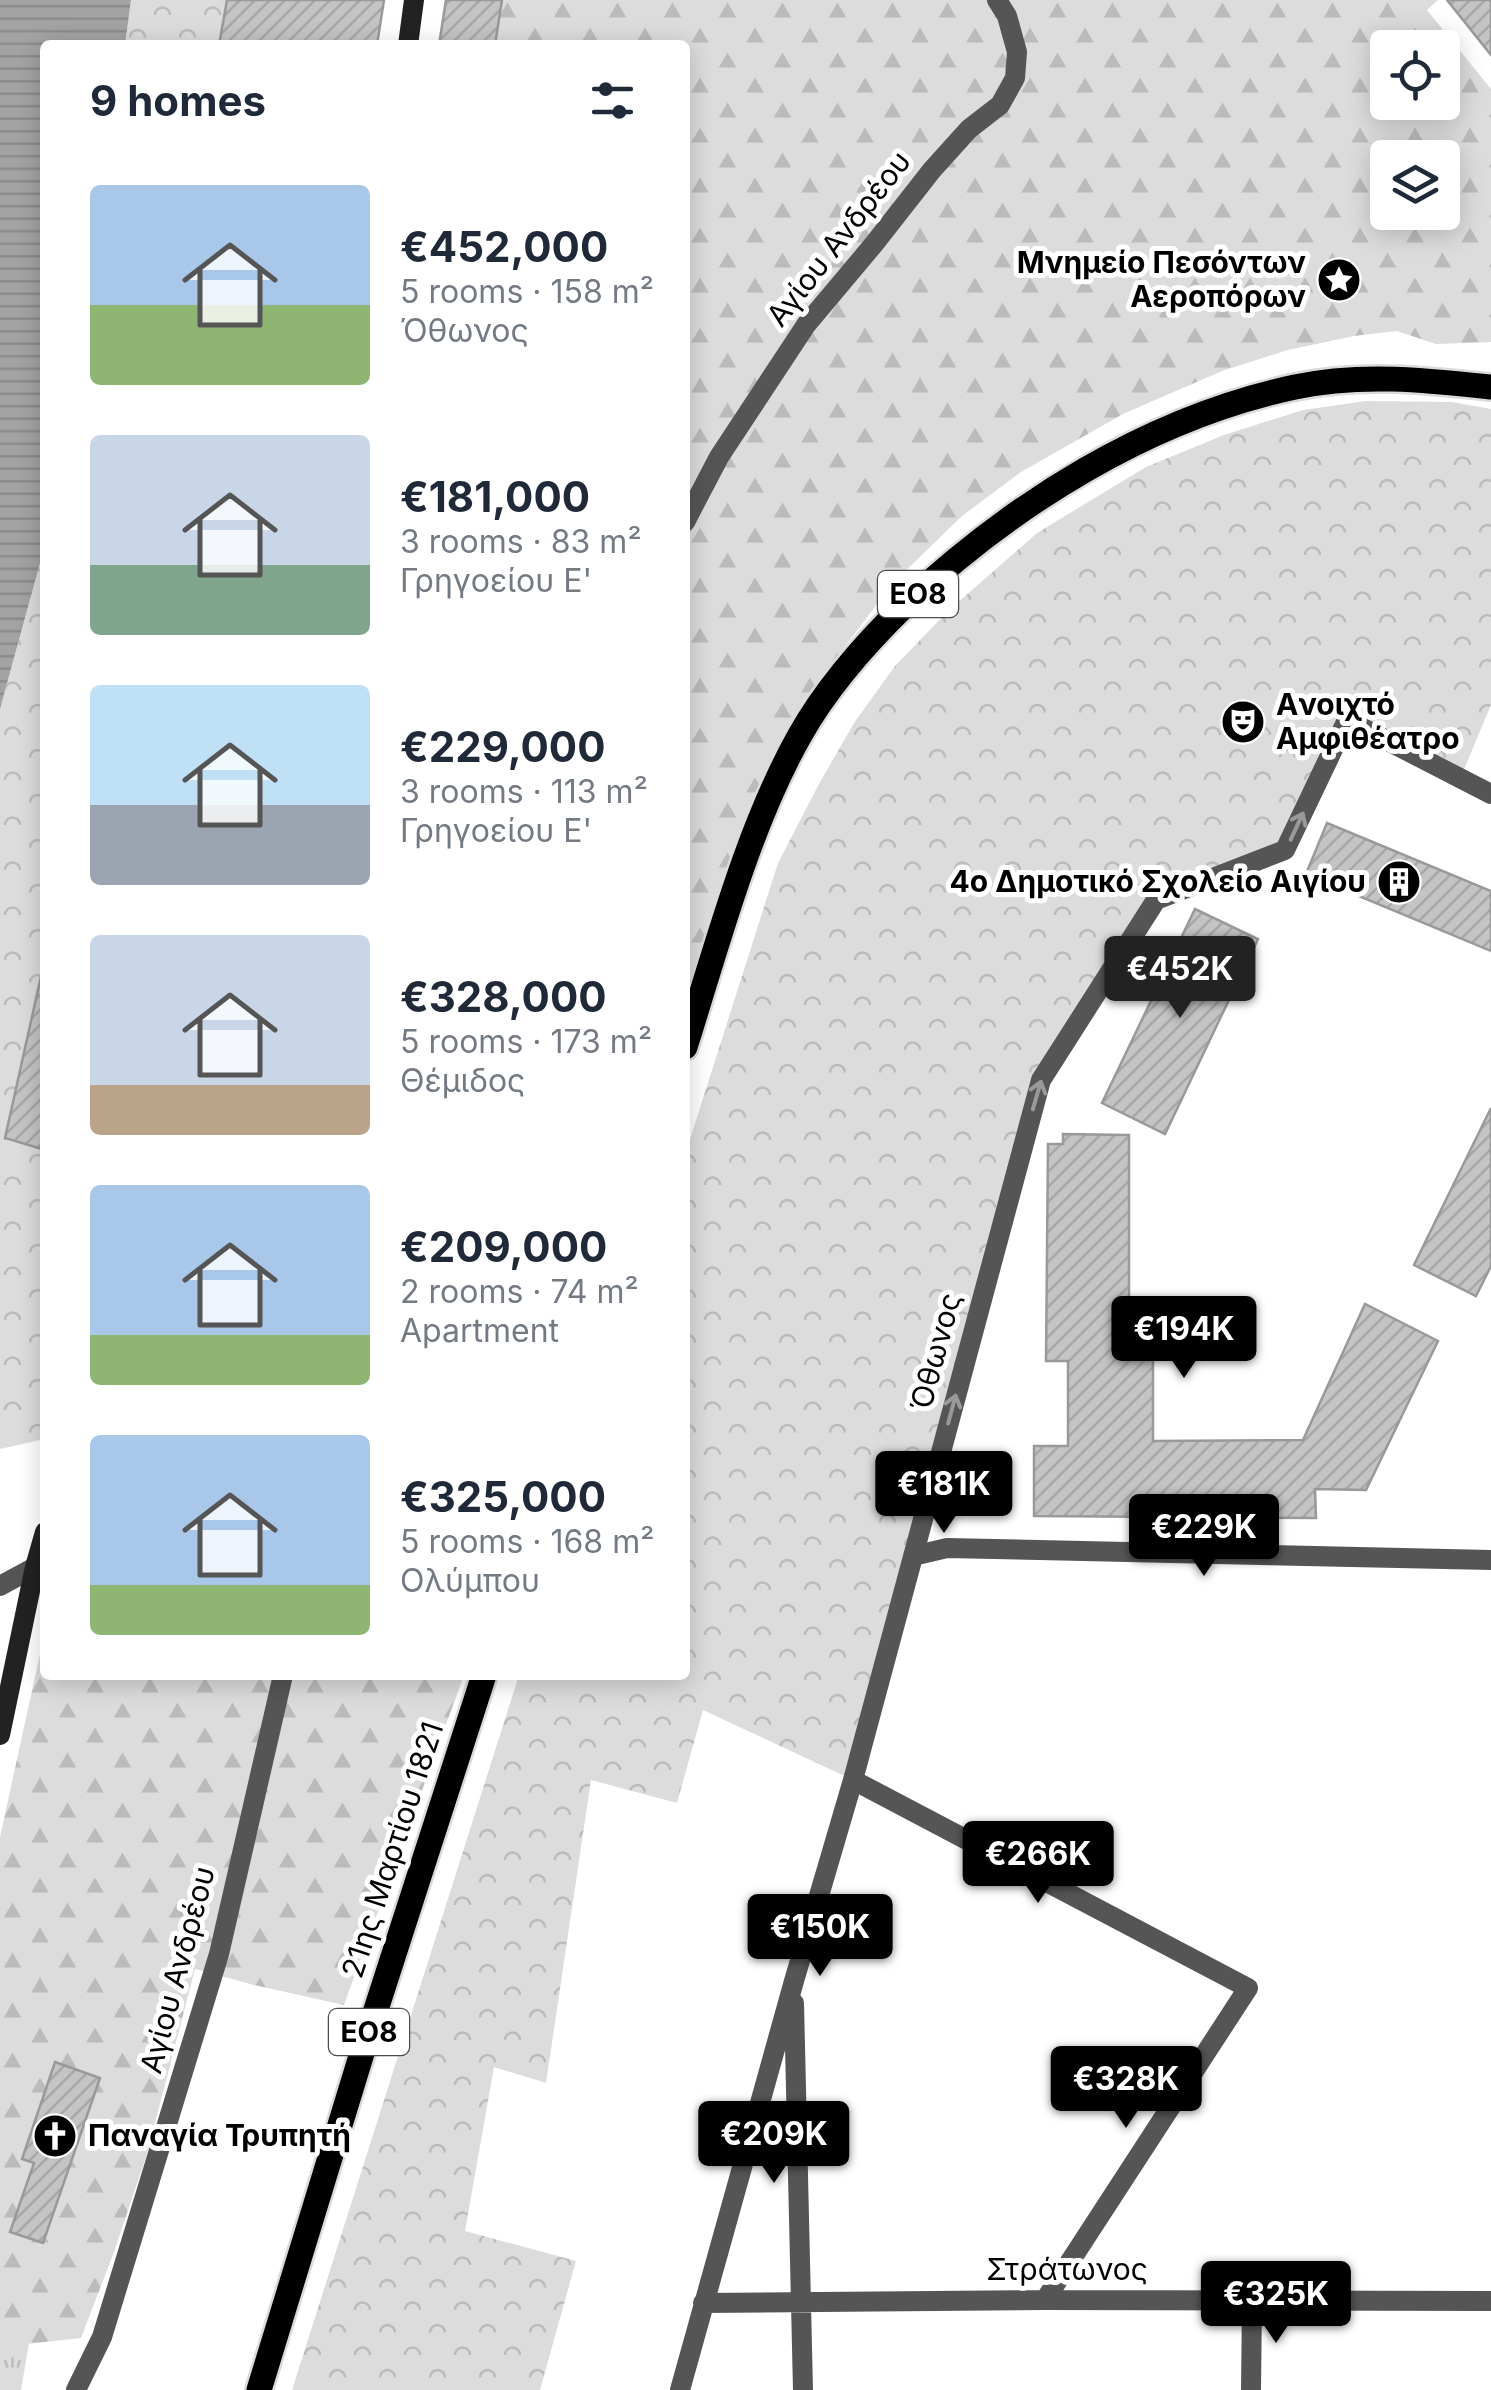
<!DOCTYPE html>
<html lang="en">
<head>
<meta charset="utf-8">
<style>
	:root { --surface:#fff; --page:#f2f2f3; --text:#1f2937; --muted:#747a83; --accent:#000 }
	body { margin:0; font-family:Inter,sans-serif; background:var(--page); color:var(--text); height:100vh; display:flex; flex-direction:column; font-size:38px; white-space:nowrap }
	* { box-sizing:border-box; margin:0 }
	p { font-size:32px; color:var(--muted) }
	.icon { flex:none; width:55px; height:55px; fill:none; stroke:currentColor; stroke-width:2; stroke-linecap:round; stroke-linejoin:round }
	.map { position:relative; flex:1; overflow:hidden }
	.panel { position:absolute; left:40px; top:40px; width:650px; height:1640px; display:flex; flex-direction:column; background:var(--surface); border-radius:10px; box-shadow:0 5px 25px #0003 }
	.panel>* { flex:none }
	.controls { position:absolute; left:1370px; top:30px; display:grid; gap:20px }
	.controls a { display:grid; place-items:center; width:90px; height:90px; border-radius:10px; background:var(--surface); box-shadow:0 5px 25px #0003; font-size:50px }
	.price { position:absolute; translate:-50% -85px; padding:0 22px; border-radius:10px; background:var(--accent); color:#fff; font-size:32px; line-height:65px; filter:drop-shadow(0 2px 5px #0008) }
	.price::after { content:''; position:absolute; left:50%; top:60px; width:30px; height:22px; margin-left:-15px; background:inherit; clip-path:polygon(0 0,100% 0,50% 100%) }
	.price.on { background:#222; color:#fff }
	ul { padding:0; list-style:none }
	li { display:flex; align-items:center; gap:30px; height:250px; padding:0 50px }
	li span { display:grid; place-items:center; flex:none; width:280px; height:200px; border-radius:10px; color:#555 }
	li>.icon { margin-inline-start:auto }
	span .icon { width:120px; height:120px; fill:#fffc; stroke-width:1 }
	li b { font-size:42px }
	h2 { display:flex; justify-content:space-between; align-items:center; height:120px; padding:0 50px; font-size:42px }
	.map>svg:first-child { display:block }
</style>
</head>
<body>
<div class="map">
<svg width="1491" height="2390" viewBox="0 0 1491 2390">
	<defs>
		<pattern id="grass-tufts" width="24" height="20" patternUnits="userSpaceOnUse" patternTransform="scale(2.5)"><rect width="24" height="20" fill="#dcdcdc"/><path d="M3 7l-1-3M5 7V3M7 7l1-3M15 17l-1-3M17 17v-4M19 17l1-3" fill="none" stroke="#bbb"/></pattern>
		<pattern id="forest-firs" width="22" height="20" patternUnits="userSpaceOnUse" patternTransform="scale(2.5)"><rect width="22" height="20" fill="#dcdcdc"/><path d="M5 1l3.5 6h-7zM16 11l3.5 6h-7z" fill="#bbb"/></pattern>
		<pattern id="park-crowns" width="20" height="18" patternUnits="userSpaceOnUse" patternTransform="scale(2.5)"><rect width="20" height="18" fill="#dcdcdc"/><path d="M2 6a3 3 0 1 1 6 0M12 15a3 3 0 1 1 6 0" fill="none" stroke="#bbb"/></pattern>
		<pattern id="water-rules" width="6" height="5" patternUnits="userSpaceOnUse" patternTransform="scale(2.5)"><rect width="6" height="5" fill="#a3a3a3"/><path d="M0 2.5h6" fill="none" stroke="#8b8b8b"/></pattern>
		<pattern id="building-hatch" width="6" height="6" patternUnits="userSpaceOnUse" patternTransform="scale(2.5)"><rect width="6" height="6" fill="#c4c4c4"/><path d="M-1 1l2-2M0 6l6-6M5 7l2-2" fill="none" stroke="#a7a7a7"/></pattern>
	</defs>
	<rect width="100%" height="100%" fill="#fff"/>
	<path fill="url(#grass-tufts)" d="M0,2309l33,10 -12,71h-21z"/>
	<path fill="url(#forest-firs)" fill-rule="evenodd" d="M502,0h936l-11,10 64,79v253l-55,2 -39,-13 -43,5 -66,14 -66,21 -99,43 -102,58 -59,44 -69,67 -91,120 -50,121 -50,198 -17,46v-1023h-190zM1388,48h54v54h-54zM1388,158h54v54h-54z
		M45,1631v44h419l-120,330 -90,-20 -59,-16 -48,185 -33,98 -33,86 -81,9v-510z"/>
	<path fill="url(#park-crowns)" d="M131,0h96l-8,45h-94z
		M1366,401l86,1 39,7v296l-31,74 -113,-59 -62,130 -129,50 -115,179 -188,701 -150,-70 -26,93 -86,-23 -45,303 -52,-16 -29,164 111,30 -36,129h-248l227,-715h166v-520l93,-292 41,-79 35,-61 41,-57 53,-55 89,-78 109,-66 78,-32 79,-25z
		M45,545v412l-40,181 40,12v289l-45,10v-740z"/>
	<path fill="url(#water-rules)" d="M0,0h131l-6,45h-80v500l-45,164z"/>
	<path fill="url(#building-hatch)" stroke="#999" stroke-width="2.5" d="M227,0h157l-7,45h-158z
		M446,0h56l-7,45h-56z
		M1447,0h44v55z
		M1327,823l164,68v60l-185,-77z
		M1195,909l63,30 -93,195 -63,-31z
		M42,972h3v178l-40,-12z
		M1491,1108v158l-15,30 -62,-31z
		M1063,1134l66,1v164l24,1v141l150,-1 62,-136 73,37 -72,149 -51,-1 1,29 -282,-2v-70h34v-85h-22l2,-217h15z
		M55,2062l45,16 -57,165 -33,-11 24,-69 -12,-4z"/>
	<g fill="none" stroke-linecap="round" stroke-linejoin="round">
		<defs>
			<path id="primary" d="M685,1047c32,-101 63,-220 115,-312 27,-48 65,-91 104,-129 108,-102 245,-188 391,-219 65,-14 131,-7 196,0
				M259,2390l103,-337 122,-378"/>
		</defs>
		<use href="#primary" stroke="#dbdbdb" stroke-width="30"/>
		<path stroke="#555" stroke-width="20" d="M685,522l34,-65 87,-132 68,-81 58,-74 37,-41 31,-24 15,-27 2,-26 -10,-36 -10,-16
			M913,1556l34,-8 544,12
			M0,1586l35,-19
			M853,1780l395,208 -203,312
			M794,2003l9,387
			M703,2303l342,-3 446,1
			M76,2390l26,-53 117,-383 64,-279
			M680,2390l114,-409 59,-201 188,-700 115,-180 129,-50 62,-130 144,74
			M1251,2390l1,-89"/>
		<path stroke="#222" stroke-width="20" d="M408,45l6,-45
			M0,1735l35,-168 10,-35"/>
		<use href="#primary" stroke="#000" stroke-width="25"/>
	</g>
	<defs><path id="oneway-shaft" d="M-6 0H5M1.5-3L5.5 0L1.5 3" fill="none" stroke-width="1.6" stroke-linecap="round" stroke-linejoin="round" transform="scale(2.5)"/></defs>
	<g stroke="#999">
		<use href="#oneway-shaft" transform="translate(1297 826) rotate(-65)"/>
		<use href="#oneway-shaft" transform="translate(1037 1095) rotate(-74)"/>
		<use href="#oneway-shaft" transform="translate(952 1409) rotate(-75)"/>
	</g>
	<defs>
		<symbol id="sight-disc" viewBox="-11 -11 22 22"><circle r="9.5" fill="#000" stroke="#fff"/><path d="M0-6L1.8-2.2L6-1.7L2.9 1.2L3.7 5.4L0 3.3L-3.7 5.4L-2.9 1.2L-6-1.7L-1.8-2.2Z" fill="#fff"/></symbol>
		<symbol id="theatre-disc" viewBox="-11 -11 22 22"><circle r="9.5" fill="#000" stroke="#fff"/><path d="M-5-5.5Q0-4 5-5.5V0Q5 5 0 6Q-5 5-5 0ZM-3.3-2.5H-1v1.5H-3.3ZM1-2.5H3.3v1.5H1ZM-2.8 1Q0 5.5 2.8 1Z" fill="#fff"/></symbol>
		<symbol id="building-disc" viewBox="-11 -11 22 22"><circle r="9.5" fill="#000" stroke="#fff"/><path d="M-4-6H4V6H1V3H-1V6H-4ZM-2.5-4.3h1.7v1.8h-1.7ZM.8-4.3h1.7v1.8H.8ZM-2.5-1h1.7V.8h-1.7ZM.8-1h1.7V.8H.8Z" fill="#fff"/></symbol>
		<symbol id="church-disc" viewBox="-11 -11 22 22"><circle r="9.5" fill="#000" stroke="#fff"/><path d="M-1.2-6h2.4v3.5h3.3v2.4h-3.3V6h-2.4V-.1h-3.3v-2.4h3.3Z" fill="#fff"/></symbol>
	</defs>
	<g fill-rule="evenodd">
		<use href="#sight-disc" x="1314" y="255" width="50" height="50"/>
		<use href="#theatre-disc" x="1218" y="697" width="50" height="50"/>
		<use href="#building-disc" x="1374" y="857" width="50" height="50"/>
		<use href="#church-disc" x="30" y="2111" width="50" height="50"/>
	</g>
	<g text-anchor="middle" stroke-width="10" stroke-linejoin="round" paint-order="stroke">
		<g fill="#fff" stroke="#4c4c4c" stroke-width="2.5">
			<rect x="878" y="571" width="80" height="46" rx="8"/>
			<rect x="329" y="2009" width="80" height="46" rx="8"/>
		</g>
		<g font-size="28" font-weight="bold" fill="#000">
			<text x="918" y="604">ΕΟ8</text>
			<text x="369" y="2042">ΕΟ8</text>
		</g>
		<g font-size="30" fill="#000" stroke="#fff">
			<text transform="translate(839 239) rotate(-52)" y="10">Αγίου Ανδρέου</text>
			<text transform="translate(936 1352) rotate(-75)" y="10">Όθωνος</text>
			<text transform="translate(393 1850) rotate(-72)" y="10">21ης Μαρτίου 1821</text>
			<text transform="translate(178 1970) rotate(-75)" y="10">Αγίου Ανδρέου</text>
			<text x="1067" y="2280">Στράτωνος</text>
		</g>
		<g font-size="30" font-weight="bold" fill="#000" stroke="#fff" text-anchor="end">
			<text x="1306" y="273">Μνημείο Πεσόντων<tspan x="1306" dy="34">Αεροπόρων</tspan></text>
			<text x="1276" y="715" text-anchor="start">Aνοιχτό<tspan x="1276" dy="34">Aμφιθέατρο</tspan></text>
			<text x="1366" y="892">4ο Δημοτικό Σχολείο Αιγίου</text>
			<text x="88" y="2146" text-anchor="start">Παναγία Τρυπητή</text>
		</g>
	</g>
</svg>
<div class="controls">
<a><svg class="icon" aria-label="locate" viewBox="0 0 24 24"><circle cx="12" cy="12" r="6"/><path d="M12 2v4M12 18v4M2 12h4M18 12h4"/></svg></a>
<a><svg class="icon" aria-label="layers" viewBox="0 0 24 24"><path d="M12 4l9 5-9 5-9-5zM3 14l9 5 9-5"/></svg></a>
</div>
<b class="price on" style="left:1180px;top:1021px">€452K</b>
<b class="price" style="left:1184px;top:1381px">€194K</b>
<b class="price" style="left:944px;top:1536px">€181K</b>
<b class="price" style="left:1204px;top:1579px">€229K</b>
<b class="price" style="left:1038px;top:1906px">€266K</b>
<b class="price" style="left:820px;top:1979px">€150K</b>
<b class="price" style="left:1126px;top:2131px">€328K</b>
<b class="price" style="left:774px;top:2186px">€209K</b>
<b class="price" style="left:1276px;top:2346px">€325K</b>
<section class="panel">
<h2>9 homes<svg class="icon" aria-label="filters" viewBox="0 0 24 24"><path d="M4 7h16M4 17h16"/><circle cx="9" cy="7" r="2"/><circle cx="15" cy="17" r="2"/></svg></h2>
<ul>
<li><span style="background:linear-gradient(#a9c7e8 60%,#8fb573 0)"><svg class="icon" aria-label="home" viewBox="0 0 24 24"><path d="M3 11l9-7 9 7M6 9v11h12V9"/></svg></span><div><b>€452,000</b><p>5 rooms · 158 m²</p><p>Όθωνος</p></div></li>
<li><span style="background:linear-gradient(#c9d6e8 65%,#7fa58c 0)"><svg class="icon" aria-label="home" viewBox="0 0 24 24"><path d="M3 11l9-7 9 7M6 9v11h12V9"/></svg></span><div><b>€181,000</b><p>3 rooms · 83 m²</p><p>Γρηγοείου Ε'</p></div></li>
<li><span style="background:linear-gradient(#bfe0f5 60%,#9aa5b1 0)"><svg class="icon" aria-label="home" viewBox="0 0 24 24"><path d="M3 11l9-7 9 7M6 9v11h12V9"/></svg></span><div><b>€229,000</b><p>3 rooms · 113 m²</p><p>Γρηγοείου Ε'</p></div></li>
<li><span style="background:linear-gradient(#c9d6e8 75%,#b9a48a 0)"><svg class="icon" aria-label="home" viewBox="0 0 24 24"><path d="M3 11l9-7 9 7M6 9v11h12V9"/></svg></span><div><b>€328,000</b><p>5 rooms · 173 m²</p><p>Θέμιδος</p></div></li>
<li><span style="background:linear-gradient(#a9c7e8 75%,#8fb573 0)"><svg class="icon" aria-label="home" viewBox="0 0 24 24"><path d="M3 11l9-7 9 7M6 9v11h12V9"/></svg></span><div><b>€209,000</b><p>2 rooms · 74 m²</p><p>Apartment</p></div></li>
<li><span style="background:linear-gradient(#a9c7e8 75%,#8fb573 0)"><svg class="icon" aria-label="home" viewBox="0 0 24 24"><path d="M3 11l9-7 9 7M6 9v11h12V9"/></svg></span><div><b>€325,000</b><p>5 rooms · 168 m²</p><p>Ολύμπου</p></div></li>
</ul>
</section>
</div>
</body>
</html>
